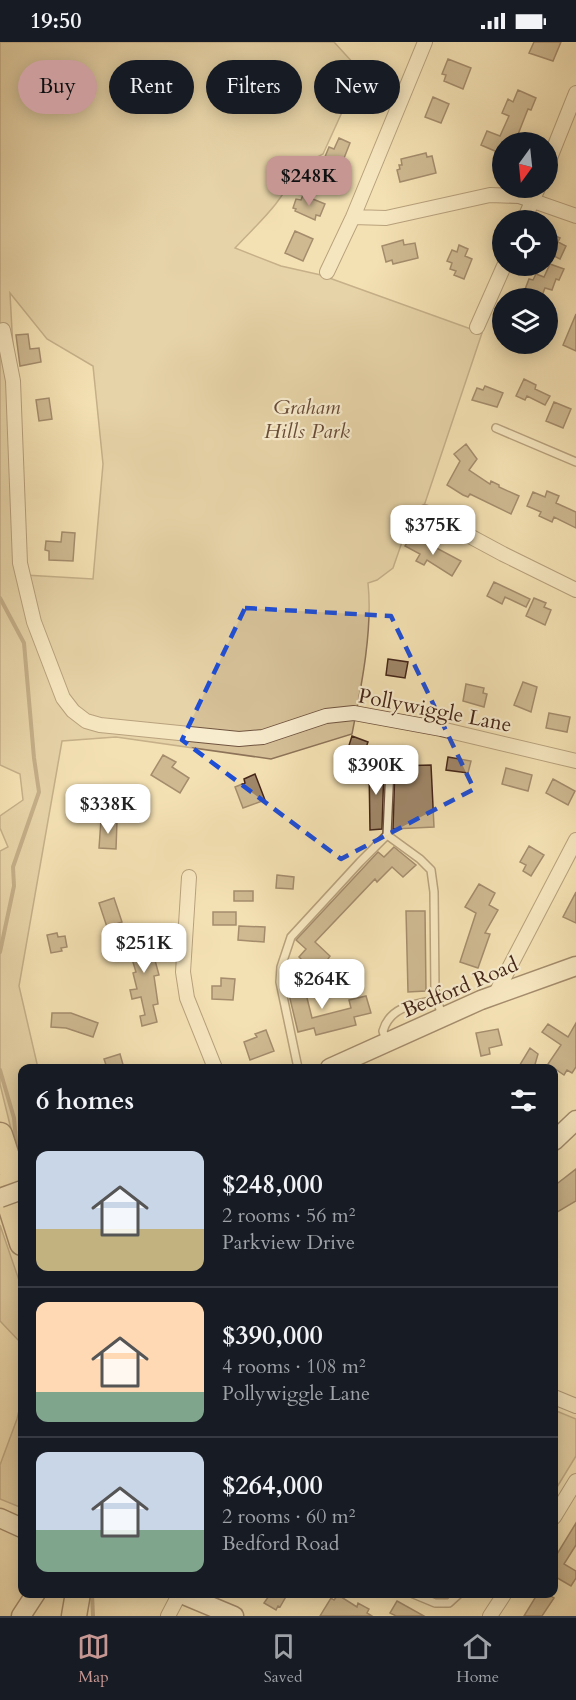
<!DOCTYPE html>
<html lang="en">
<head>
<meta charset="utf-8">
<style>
	:root { --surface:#171b24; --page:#20242c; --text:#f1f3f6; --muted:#9ea1a6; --line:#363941; --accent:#c59692 }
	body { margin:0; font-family:Cardo,serif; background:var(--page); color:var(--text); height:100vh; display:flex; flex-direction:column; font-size:22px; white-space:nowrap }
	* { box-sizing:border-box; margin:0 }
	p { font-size:20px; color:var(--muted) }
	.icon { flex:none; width:33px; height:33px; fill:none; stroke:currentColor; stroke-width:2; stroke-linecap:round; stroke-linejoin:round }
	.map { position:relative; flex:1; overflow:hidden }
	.details { position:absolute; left:18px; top:1022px; width:540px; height:534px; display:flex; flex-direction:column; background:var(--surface); border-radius:12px; box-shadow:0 3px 15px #0003 }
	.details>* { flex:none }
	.hud { position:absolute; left:18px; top:18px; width:540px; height:54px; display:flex; gap:12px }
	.needle { width:39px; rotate:195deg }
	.controls { position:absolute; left:492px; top:90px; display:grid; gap:12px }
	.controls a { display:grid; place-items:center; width:66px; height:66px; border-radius:50%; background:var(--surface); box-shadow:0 3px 15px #0003; font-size:30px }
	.price { position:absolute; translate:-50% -51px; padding:0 14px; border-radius:12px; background:#fff; color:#222; font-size:20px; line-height:39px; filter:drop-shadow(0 2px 3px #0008) }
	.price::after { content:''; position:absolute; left:50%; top:36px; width:18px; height:14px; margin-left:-9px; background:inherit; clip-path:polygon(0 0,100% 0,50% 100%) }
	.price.current { background:var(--accent); color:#111 }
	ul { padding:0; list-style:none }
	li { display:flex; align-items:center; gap:18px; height:150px; padding:0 18px }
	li+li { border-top:2px solid var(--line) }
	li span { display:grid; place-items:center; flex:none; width:168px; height:120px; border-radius:12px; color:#555 }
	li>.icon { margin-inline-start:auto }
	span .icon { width:72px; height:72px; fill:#fffc; stroke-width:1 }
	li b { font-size:26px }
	h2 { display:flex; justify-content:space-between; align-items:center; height:72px; padding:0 18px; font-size:26px }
	.tag { padding:0 21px; border-radius:27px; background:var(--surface); box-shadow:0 3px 15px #0003; font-size:21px; line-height:54px }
	.tag.current { background:var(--accent); color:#111 }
	.status { display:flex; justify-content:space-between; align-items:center; height:42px; padding:0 30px; background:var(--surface); direction:ltr }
	.status svg { height:16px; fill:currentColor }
	.tabs { display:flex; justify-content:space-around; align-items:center; height:84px; border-top:2px solid var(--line); background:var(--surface); font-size:16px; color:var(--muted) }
	.tabs a { display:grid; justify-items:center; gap:3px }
	.tabs .current { color:var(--accent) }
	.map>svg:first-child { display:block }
</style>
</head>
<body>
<div class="status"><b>19:50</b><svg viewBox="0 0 49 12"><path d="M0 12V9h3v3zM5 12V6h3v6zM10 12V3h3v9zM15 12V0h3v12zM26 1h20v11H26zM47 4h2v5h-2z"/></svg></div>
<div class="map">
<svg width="576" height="1574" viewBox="0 0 576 1574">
	<rect width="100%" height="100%" fill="#f4e1b3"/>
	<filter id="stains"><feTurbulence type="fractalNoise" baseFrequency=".00333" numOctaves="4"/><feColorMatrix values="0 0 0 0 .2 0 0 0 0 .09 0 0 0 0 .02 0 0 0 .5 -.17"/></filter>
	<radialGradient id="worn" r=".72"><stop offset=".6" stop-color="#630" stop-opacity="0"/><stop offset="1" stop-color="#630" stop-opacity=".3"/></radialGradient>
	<path fill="#d6c199" stroke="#8d7358" stroke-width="1.5" fill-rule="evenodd" d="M0,0h334l21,23 -2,23 -30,66 -27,15c-14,35 -37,53 -61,79l46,18 40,9 161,58 -57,170 -23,39 -9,26 -16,12 -9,3c5,47 -7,105 -16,151l-81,25 -155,-22 -54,4 -43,245 19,82h-16v101l-1,1 -21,-86v-233l8,-4 -8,-19v-12l23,-16 -3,-26 -20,-9zM10,251l37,46 46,27 10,98 -10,115 -68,-4z
		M0,1183l22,64v62l-2,-9 -20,-21z
		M22,1356v110l-22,-9v-34l17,-46z
		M554,1368l22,9v37l-22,36z"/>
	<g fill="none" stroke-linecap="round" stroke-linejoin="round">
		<path stroke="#8a6f55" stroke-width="4" d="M0,556l24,45 10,115 5,34 -26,75 1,19 -14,66
			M0,1028l14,48 3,34
			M92,1551l1,23"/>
	</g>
	<path fill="#a08769" stroke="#442518" stroke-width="1.5" d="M534,0h27l-8,19 -24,-8z
		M448,17l23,9 -8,21 -19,-8 2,-6 -4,-1z
		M518,48l18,8 -5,12 -3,-1 -13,33h-13v12l-21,-9 6,-14 13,5 9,-20 -7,-3 6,-14 5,3z
		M433,55l16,7 -8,19 -16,-6z
		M339,96l11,5 -13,33 -17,-7 9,-22 5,2z
		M426,111l1,4 5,-1 4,17 -36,9 -3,-12 3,-1 -1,-4h3l-1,-6z
		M303,153l22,9 -5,12 -4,-1 -1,5 -20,-9 1,-2 -3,-1 3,-9 5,1z
		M295,189l18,8 -10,22 -18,-8z
		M548,191l12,5 -2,4 8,4 -6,13 -8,-4 -4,10z
		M403,198l1,5 11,-2 3,15 -25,6 -1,-4 -6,2 -4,-16z
		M459,203l9,4 -3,7 7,3 -8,20 -10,-4 2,-4 -6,-2 2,-6 -5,-2 5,-11 5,2z
		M550,222l14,5 -5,11 -3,-1 -4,11 -7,-2 -4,10 -17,-6 5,-13 4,1 3,-6 8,3z
		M576,272v37l-13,-6z
		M28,292l2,15 9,-1 2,14 -21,4 -4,-31z
		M524,337l12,6 -1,4 15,7 -5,9 -18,-9 -2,4 -9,-4z
		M485,344l18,7 -6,14 -25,-7 5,-12 6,2z
		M49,356l3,21 -13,2 -3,-21z
		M554,360l17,7 -8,19 -17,-7z
		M466,402l11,15 -8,11 21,14 1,-3 8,4v2l20,9 -8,18 -41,-20 -2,3 -5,-2 -16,-10 13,-24 -6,-7z
		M547,449l12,5 -3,7 20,9v16l-22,-11 -2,5 -13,-6 2,-4 -14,-6 6,-14 12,5z
		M62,490l13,1 -2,28 -24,-1v-9l-4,-1 1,-9 15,1z
		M412,493l49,26 -9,15 -25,-16 -3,5 -8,-4 4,-7 -15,-8z
		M494,540l36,17 -4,8 -21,-10 -3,7 -15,-8z
		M534,556l12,5 -2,4 7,3 -6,15 -19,-9z
		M388,617l20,3 -3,16 -19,-3z
		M523,640l14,5 -6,25 -17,-7z
		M466,642l18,4 -1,5 4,1 -3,13 -21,-6z
		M549,671l21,4 -3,15 -21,-4z
		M352,694l16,6 -8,22 -15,-6z
		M163,713l13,7 -4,5 17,11 -9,15 -29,-18z
		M448,715l23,4 -3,12 -22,-3z
		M382,723l2,1 -2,63 -12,1 -1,-64z
		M431,723l3,62 -41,2 2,-63z
		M506,726l26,7 -4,16 -26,-7z
		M255,732l10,26 -22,8 -8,-21 10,-4 -1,-4z
		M553,737l22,12 -7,14 -22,-12z
		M101,778l16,1 -1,28 -17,-1z
		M529,804l15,9 -13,21 -8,-5 3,-6 -6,-3z
		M394,805l22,18 -13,12 -11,-10 -15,15 -2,-3 -60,63 15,14 -2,3 9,9 -13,13 -25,-24 7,-8 -10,-9 82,-88 6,5z
		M277,833l17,2 -1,12 -17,-1z
		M479,842l16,9 -6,12 9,5 -13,23 5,1 -12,34 -18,-6 16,-49 -11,-6z
		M234,849h19v10h-19z
		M576,850v31l-13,-6z
		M114,856l8,24 -15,5 -8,-24z
		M406,869h19l1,80 -18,1z
		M213,870h23v13h-23z
		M239,884l26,1 -1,15 -26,-2z
		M147,889l12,44 -5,1 4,28 -5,1 4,17 -15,4 -2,-10 5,-1 -4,-18 -9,2 -2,-9 7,-1 -4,-16 3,-1 -11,-36z
		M57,891l1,4 7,-1 2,11 -6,1 1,3 -11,2 -4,-18z
		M301,932l11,44 39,-10 -2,-8 17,-4 5,17 -17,4 2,8 -40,10 -2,-7 -16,4 -12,-50v-4z
		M221,936l14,1 -2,21 -21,-1v-13h9z
		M52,971h19l27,10 -5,14 -27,-9 -15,-1z
		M576,981v44l-4,6 -5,-3 -3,5 -16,-11 13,-19 -19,-13 6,-8 20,13z
		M498,987l4,16 -13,3 1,6 -9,2 -5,-23z
		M266,988l8,21 -24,9 -6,-18 13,-5 -2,-3z
		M530,1006l8,6 -4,14h-16z
		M120,1012l4,14h-17l-3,-9z
		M576,1127v32l-22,13v-28z
		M576,1481v22l-12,19 12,7v7l-5,8 -17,-10v-17z
		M271,1551h17l-8,14 -2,-1 -2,4 -12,-7z
		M538,1551h8l8,5 -12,18h-18z
		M338,1553l19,12 1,-4 11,6 -2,4 5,3h-52l11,-18 3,2z
		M397,1559l27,15h-28l-6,-3z"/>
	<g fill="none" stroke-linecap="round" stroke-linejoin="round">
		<defs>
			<path id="lane" d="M496,386l80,34
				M387,793l33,24 11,11 3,22 1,99 7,26
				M386,999l-3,-10c7,-25 32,-27 54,-31
				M298,1026l-18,-86 1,-15 10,-30 69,-75 27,-27 3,-68
				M411,1551l24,10h14l11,-10"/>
			<path id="street" d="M548,121l28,-70
				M353,175l33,1 104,-23 29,1 57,20
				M524,178l14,-32
				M327,230l26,-55 72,-175
				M477,285l27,-61
				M3,288l10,51 7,182 14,59 29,76 10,13 13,10 14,4 139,14 24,-2 63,-21 28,-3 87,16 135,32
				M425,470l78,42 73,36
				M189,835l-6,95 4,26 28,70
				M495,953l81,-155
				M554,1355l22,9
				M554,1475l22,-36
				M168,1574l12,-23
				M490,1574l15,-23"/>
			<path id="secondary" d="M330,1026l151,-68 95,-34
				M554,1099l22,-21
				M0,1476l22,10
				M179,1551l55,23
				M21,1574l15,-23"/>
			<path id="highway" d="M0,1093l22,68
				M4,1144l18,57
				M74,1574l4,-23"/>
		</defs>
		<use href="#lane" stroke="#70543f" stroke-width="10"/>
		<use href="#street" stroke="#70543f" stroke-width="16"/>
		<use href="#secondary" stroke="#442518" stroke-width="21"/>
		<use href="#highway" stroke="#442518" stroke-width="27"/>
		<use href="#lane" stroke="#f8ecce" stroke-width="7"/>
		<use href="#street" stroke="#f8ecce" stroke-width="14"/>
		<use href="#secondary" stroke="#f8ecce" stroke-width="18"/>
		<use href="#highway" stroke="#f4e1b3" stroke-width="24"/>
		<defs>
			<path id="secondary-bridge" d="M0,1156l22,-8"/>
		</defs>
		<use href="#secondary-bridge" stroke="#442518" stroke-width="21" stroke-linecap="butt"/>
		<use href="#secondary-bridge" stroke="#f8ecce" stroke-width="18"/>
	</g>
	<path d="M0 0H576V1574H0ZM245,566l146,8 83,173 -133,70 -159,-119z" fill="#f4e1b3" fill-opacity=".55" fill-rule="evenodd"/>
	<path fill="none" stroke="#1d4ed8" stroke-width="4.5" stroke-dasharray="12 8" stroke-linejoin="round" d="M245,566l146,8 83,173 -133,70 -159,-119z"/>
	<g text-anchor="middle" stroke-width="4.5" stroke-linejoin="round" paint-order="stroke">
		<g font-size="21" font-style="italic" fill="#684c38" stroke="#f8ecce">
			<text x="307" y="372">Graham<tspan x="307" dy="24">Hills Park</tspan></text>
		</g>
		<g font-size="21" fill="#442518" stroke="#f8ecce">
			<text transform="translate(435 668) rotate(11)" y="7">Pollywiggle Lane</text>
			<text transform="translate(460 945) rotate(-23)" y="7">Bedford Road</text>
		</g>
	</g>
	<rect width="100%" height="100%" filter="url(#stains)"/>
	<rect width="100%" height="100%" fill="url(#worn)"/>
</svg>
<div class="controls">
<a><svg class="needle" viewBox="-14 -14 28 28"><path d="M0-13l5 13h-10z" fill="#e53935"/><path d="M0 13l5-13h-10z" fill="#9ea1a6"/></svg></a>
<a><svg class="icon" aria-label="locate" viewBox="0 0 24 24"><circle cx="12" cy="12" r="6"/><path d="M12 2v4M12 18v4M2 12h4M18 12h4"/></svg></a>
<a><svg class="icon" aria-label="layers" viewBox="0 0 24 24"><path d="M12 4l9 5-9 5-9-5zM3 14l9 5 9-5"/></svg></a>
</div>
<b class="price current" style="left:309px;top:165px">$248K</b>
<b class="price" style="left:433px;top:514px">$375K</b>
<b class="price" style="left:376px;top:754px">$390K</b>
<b class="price" style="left:108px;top:793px">$338K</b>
<b class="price" style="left:144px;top:932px">$251K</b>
<b class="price" style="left:322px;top:968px">$264K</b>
<div class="hud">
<a class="tag current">Buy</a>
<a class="tag">Rent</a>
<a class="tag">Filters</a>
<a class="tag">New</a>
</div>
<section class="details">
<h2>6 homes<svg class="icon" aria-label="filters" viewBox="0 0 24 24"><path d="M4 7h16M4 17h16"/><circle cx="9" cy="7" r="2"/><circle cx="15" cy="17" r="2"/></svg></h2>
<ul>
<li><span style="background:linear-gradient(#c9d6e8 65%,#c2b280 0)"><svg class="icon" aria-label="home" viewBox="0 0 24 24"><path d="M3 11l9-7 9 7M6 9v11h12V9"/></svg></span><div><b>$248,000</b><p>2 rooms · 56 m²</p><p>Parkview Drive</p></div></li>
<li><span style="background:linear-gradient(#ffd9b3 75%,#7fa58c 0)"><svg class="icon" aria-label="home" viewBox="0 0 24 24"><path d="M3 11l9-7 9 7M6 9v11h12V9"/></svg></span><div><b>$390,000</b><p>4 rooms · 108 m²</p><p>Pollywiggle Lane</p></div></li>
<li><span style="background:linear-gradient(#c9d6e8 65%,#7fa58c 0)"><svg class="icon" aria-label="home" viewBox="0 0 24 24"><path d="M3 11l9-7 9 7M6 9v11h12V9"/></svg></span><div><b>$264,000</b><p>2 rooms · 60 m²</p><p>Bedford Road</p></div></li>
</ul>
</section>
</div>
<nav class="tabs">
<a class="current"><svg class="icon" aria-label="map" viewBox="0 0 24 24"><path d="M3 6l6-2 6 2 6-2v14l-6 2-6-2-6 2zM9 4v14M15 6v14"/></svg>Map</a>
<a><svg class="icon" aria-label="saved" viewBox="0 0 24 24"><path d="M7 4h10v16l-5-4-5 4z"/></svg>Saved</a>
<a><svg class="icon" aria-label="home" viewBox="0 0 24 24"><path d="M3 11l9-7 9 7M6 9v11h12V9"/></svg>Home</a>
</nav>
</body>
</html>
